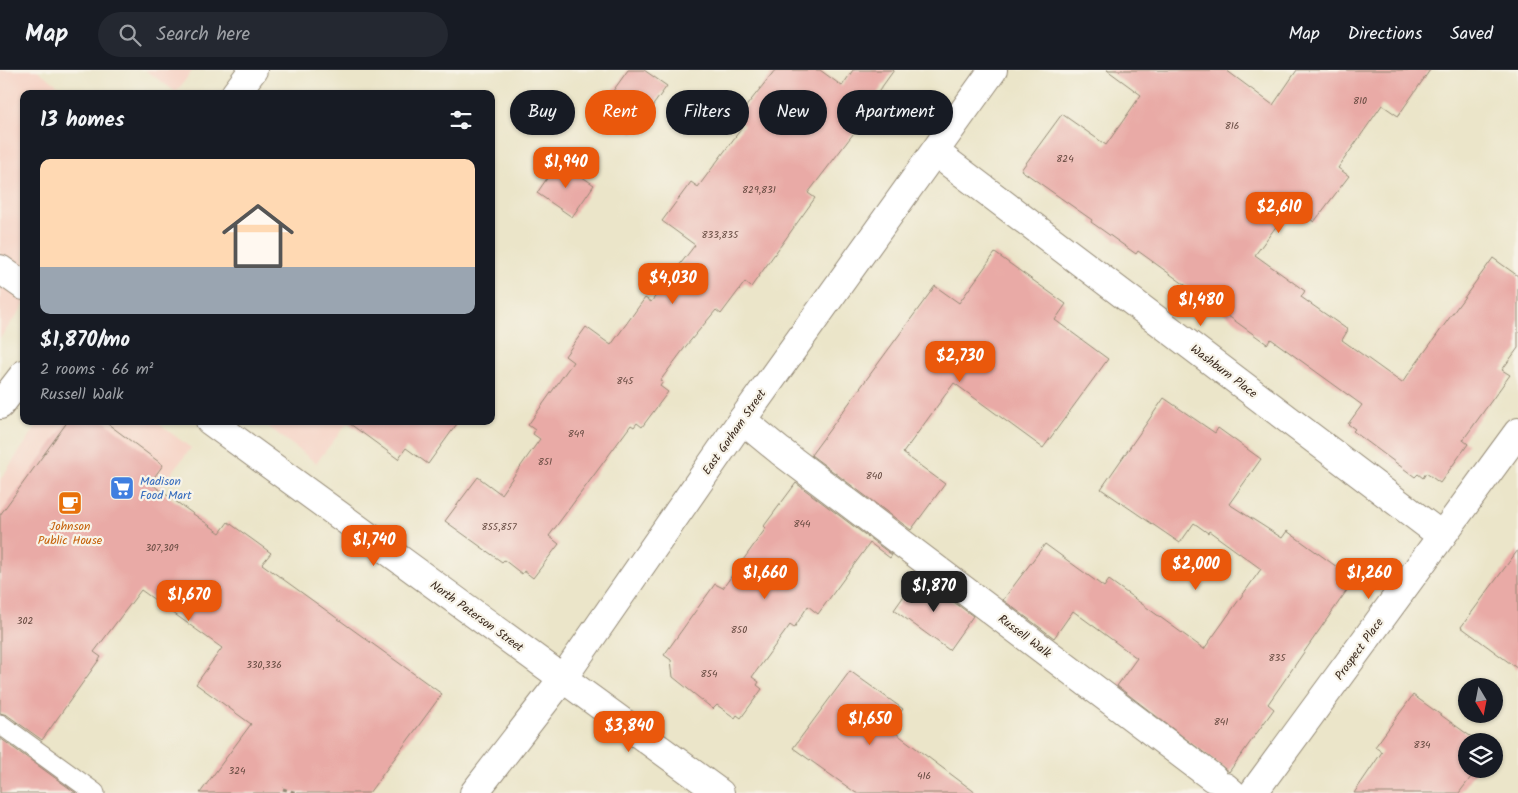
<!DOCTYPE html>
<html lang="en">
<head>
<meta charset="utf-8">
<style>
	:root { --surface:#171b24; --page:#242831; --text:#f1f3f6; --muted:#9ea1a6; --line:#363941; --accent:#ea580c }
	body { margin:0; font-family:Kalam,sans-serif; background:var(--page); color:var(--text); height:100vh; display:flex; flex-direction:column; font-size:19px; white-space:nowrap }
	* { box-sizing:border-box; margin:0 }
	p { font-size:16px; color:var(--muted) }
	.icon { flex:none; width:28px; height:28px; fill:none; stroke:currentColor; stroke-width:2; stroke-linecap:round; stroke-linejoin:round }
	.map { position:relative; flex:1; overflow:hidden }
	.panel { position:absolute; left:20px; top:20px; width:475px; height:335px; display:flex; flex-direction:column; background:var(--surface); border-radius:10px; box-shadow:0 1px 4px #0004 }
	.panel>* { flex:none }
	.banner { position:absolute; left:510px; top:20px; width:475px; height:45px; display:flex; gap:10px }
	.needle { width:32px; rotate:170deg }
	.controls { position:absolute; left:1458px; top:608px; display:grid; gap:10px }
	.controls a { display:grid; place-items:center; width:45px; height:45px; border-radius:50%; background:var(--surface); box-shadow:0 1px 4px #0004; font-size:25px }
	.price { position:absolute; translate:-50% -42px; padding:0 11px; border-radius:10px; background:var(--accent); color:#fff; font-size:16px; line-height:32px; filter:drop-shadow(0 1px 2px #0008) }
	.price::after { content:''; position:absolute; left:50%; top:30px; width:15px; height:11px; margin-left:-8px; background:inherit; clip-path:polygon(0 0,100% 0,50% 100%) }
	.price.current { background:#222; color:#fff }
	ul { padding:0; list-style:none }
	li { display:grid; align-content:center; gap:10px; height:265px; padding:0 20px }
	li+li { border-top:1px solid var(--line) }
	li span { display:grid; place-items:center; height:155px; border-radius:10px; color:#555 }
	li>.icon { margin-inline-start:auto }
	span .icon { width:90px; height:90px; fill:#fffc; stroke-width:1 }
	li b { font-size:21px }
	h2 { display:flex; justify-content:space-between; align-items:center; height:60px; padding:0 20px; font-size:21px }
	.pill { padding:0 18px; border-radius:22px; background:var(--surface); box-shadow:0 1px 4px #0004; font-size:18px; line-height:45px }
	.pill.current { background:var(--accent); color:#fff }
	header { display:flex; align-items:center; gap:30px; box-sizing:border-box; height:70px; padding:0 25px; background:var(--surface); border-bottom:1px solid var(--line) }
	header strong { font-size:24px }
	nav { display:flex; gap:28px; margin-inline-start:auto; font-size:18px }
	.search { width:350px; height:45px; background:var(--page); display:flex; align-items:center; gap:12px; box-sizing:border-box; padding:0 18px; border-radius:28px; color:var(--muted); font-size:19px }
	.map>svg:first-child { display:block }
</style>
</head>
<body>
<header>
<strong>Map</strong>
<div class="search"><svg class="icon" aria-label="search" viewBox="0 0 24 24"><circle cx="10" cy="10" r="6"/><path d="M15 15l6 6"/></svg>Search here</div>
<nav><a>Map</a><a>Directions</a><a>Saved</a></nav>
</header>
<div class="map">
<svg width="1518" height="723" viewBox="0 0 1518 723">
	<rect width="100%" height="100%" fill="#f7f3e8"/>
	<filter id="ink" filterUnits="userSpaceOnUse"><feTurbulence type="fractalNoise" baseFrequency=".02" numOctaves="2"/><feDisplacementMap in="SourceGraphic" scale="10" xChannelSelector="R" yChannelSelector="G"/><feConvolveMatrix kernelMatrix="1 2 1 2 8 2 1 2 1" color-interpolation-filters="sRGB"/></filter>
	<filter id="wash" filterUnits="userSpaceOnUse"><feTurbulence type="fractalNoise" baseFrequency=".0096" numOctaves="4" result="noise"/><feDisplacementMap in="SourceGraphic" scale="20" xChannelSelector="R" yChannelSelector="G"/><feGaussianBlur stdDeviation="1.12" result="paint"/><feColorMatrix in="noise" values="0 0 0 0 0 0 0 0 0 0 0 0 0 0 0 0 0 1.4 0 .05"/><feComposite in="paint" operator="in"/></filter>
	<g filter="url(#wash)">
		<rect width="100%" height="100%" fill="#ebe5c9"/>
		<path fill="#f6d2c4" d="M0,0h37l33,24h-46v211l-24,33z
			M145,0h48l-17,22z
			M40,351h115l36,27 -130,168 -61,-42v-94z
			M261,351h88l-33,42z"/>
		<g id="blocks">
			<path fill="#e9aaa6" d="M628,0h16l23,16 -34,47 -33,-24z
				M775,0h45l22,16 11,-16h41l-25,35 4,3 -65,85 7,5 -64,89 -6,-5 -24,32 -5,-4 -30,36 -26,35 3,1 -3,4 8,6 -26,35 -5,-4 -3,4 -3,-2 -82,111 10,8 -26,34 -9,-7 -2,3 -18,-14 -2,2 -57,-41 33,-44 23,17 39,-55 -7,-5 2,-4 -7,-5 45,-63 -8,-6 21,-29 25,18 34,-47 6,4 44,-57 -33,-24 29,-39 7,5 46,-62 -8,-6z
				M1107,0h119l47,35 24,-35h133l-32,46 -16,-11 -44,63 11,8 -35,46 -22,-17 -37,50 50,36 -4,6 47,33 -6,10 60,43 91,-125 25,18v72l-16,22 8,5 -47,65 5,4 -28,39 -14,-10 -3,5 -5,-4 -3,3 -62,-46 2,-2 -7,-5 14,-19 -91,-66 -4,5 -129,-93 -2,3 -45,-32 1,-2 -71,-50 41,-56 44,31 35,-50z
				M559,91l35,24 -22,32 -35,-24z
				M995,183l71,51 -11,16 53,39 -65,89 -89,-65 -51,70 42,31 -34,46 -100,-75 124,-169 24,17z
				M1164,328l51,35 3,-5 43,31 -32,45 53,34 5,-7 57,41 -2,4 10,7 -84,121 6,5 -45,63 -112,-86 20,-28 -64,-47 -19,27 -51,-38 42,-56 59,43 5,-7 95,69 57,-80 -52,-38 -1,2 -14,-10 -14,20 -79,-54z
				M68,351h36l59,44 -13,18 70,50 8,-11 43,31 -9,11 180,130 -73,99h-169l51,-69 -55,-40 26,-36 -81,-58 -47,62 7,5 -59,83 -35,-25 -7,-2v-198z
				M346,351h113l-31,43 -22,-16 -8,11z
				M796,413l96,72 -2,3 -20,-15 -52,71 -10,-8 -14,22 -4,-3 -38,52 7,5 -2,3 5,4 -21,29 -4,-3 -2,3 -18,-13 -4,4 -40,-32 -2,-17 -7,-5 51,-71 8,4 43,-60 -2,-2z
				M1518,480v119l-57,-42z
				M918,506l55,40 -24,34 -55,-40z
				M850,601l53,38 -14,19 87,65h-120l-63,-45z
				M1413,625l64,46h-11v28h11l-18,24h-105l28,-41 -7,-5z
				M0,668l76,55h-76z"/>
		</g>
	</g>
	<g filter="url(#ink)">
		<use href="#blocks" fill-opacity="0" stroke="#938874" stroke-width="1"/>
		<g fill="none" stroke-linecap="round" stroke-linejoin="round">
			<defs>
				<path id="service" d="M0,654l95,69"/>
				<path id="pedestrian" d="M742,350l38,31 433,327
					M1225,717l7,6"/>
				<path id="minor" d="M935,82l507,384
					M0,199l24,17
					M210,351l510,372
					M1253,723l265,-361"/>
				<path id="secondary" d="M235,24l18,-24
					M0,335l24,-31
					M474,723l89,-115 179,-258 251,-350"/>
			</defs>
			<use href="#service" stroke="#938874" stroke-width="21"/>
			<use href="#pedestrian" stroke="#938874" stroke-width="30"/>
			<use href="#minor" stroke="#938874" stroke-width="30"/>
			<use href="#secondary" stroke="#938874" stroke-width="30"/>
			<path stroke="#938874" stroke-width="3" stroke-dasharray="4 4" stroke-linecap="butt" d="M283,719l14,4"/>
			<use href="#service" stroke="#fff" stroke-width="19"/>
			<use href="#pedestrian" stroke="#fff" stroke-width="28"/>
			<use href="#minor" stroke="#fff" stroke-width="28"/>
			<use href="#secondary" stroke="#fff" stroke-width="28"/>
		</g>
	</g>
	<defs>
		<symbol id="supermarket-square" viewBox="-11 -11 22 22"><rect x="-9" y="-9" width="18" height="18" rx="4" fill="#3f7fe0" stroke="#f7f3e8"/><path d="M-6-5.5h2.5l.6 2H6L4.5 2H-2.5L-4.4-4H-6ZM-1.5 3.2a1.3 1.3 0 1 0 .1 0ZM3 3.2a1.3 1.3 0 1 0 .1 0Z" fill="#fff"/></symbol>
		<symbol id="cafe-square" viewBox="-11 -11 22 22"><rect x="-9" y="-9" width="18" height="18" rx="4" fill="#e8710a" stroke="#f7f3e8"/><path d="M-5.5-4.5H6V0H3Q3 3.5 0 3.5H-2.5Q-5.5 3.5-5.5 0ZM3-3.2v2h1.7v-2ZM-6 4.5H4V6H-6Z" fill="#fff"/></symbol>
	</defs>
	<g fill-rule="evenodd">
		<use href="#supermarket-square" x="108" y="404" width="28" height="28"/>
		<use href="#cafe-square" x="56" y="419" width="28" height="28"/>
	</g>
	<g text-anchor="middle" stroke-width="4.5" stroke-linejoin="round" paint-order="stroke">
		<g font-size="10" fill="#664a40">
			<text x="1360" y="34">810</text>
			<text x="1232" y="59">816</text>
			<text x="1065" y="92">824</text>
			<text x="759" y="123">829,831</text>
			<text x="720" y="168">833,835</text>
			<text x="625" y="314">845</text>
			<text x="576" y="367">849</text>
			<text x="545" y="395">851</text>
			<text x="874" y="409">840</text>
			<text x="802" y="457">844</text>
			<text x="499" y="460">855,857</text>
			<text x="162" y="481">307,309</text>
			<text x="25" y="554">302</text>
			<text x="739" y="563">850</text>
			<text x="1277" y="591">835</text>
			<text x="264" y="598">330,336</text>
			<text x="709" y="607">854</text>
			<text x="1221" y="655">841</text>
			<text x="1422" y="678">834</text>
			<text x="237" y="704">324</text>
			<text x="924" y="709">416</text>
		</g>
		<g font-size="12" fill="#3b2a1e" stroke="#f7f3e8">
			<text transform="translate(1224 301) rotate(37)" y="4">Washburn Place</text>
			<text transform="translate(734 362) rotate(-55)" y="4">East Gorham Street</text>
			<text transform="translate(477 546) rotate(36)" y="4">North Paterson Street</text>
			<text transform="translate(1025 566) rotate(37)" y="4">Russell Walk</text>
			<text transform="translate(1359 579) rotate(-54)" y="4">Prospect Place</text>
		</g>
		<g font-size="12" fill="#366cbe" stroke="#f7f3e8" text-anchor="start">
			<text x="140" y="415">Madison<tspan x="140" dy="14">Food Mart</tspan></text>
		</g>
		<g font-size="12" fill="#c56008" stroke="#f7f3e8">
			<text x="70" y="460">Johnson<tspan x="70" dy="14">Public House</tspan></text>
		</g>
	</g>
</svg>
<div class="controls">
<a><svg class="needle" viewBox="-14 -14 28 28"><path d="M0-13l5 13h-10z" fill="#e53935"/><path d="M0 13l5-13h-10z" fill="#9ea1a6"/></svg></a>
<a><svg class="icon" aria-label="layers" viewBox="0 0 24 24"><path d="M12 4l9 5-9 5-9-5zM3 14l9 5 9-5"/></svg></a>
</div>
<b class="price" style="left:566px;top:119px">$1,940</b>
<b class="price" style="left:1279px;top:164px">$2,610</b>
<b class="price" style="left:673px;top:235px">$4,030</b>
<b class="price" style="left:1201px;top:257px">$1,480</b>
<b class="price" style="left:960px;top:313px">$2,730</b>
<b class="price" style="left:374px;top:497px">$1,740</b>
<b class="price" style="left:1196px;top:521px">$2,000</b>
<b class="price" style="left:765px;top:530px">$1,660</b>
<b class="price" style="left:1369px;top:530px">$1,260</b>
<b class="price current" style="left:934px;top:543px">$1,870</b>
<b class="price" style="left:189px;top:552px">$1,670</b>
<b class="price" style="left:870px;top:676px">$1,650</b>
<b class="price" style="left:629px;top:683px">$3,840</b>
<div class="banner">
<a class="pill">Buy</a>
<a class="pill current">Rent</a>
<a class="pill">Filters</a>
<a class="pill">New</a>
<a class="pill">Apartment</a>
</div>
<section class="panel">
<h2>13 homes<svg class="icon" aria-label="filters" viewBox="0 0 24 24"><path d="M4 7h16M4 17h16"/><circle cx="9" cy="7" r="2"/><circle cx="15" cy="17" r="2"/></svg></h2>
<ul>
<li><span style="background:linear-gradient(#ffd9b3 70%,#9aa5b1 0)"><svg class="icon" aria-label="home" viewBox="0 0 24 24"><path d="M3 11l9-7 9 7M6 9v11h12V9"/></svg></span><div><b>$1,870/mo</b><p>2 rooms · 66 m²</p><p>Russell Walk</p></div></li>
</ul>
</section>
</div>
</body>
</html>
